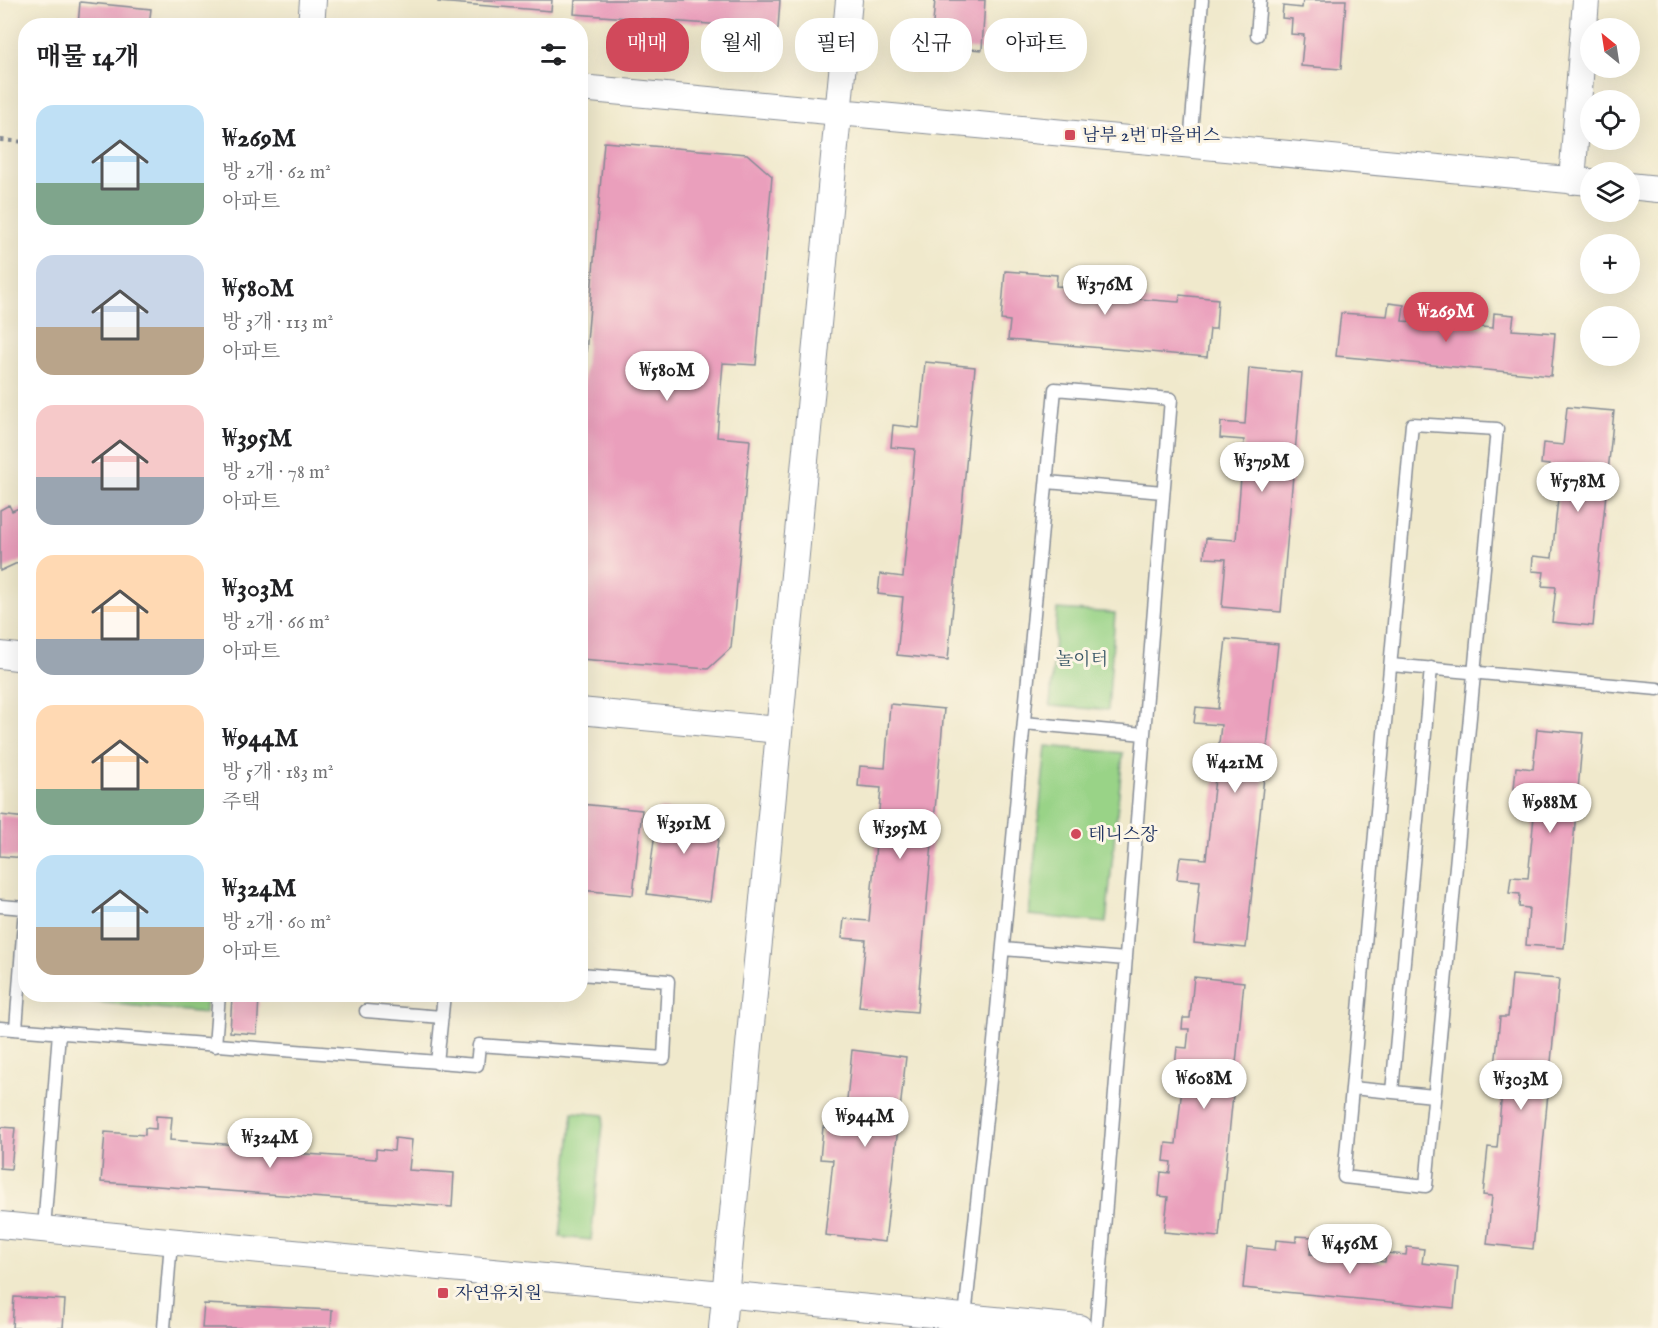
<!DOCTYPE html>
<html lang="ko">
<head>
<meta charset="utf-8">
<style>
	:root { --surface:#fff; --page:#f6f6f6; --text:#202124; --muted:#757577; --accent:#d1495b }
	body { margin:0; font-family:"IM FELL English","Noto Serif KR",serif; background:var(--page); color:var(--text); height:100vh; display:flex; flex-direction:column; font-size:22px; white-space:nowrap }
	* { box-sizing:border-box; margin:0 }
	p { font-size:20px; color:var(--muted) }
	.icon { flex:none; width:33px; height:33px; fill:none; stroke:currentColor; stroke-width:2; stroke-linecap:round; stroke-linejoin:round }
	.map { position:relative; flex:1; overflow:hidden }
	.details { position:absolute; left:18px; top:18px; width:570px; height:984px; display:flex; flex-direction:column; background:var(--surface); border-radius:24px; box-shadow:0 6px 24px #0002 }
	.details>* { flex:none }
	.top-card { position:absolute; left:606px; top:18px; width:570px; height:54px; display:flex; gap:12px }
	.needle { width:39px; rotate:330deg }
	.tools { position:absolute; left:1580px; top:18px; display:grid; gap:12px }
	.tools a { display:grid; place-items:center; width:60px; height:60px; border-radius:50%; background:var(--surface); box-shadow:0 6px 24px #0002; font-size:30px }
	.price { position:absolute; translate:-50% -51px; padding:0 14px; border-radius:21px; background:#fff; color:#222; font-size:20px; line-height:39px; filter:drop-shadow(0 2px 3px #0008) }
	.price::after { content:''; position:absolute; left:50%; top:36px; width:18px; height:14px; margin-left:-9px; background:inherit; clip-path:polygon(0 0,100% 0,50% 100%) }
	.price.on { background:var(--accent); color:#fff }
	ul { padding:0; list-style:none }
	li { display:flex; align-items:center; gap:18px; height:150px; padding:0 18px }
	li span { display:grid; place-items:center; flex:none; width:168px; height:120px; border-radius:18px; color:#555 }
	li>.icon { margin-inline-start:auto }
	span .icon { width:72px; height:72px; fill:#fffc; stroke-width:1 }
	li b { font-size:26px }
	h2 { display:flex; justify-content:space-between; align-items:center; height:72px; padding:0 18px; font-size:26px }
	.pill { padding:0 21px; border-radius:24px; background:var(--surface); box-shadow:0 6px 24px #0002; font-size:21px; line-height:54px }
	.pill.on { background:var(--accent); color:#fff }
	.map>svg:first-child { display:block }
</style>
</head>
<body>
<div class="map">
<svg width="1658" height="1328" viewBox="0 0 1658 1328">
	<rect width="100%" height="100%" fill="#fcf5e5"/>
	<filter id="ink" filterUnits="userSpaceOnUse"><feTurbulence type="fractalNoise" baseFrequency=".0167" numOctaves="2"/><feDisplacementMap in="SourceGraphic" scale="12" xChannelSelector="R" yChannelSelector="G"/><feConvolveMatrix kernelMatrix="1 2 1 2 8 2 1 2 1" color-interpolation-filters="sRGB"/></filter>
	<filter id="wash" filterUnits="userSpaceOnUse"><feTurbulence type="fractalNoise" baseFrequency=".008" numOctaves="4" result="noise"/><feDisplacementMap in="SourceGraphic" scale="24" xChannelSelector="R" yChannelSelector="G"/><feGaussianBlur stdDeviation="1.35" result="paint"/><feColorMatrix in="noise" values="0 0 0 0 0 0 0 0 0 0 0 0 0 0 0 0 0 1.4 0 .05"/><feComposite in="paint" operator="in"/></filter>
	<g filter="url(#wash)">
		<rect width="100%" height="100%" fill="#f0e9cc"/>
		<path fill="#99d387" stroke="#5a8172" stroke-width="1.5" d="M1057,609l58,4 -7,97 -58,-4z
			M1046,746l77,7 -17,170 -77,-8z
			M85,995v-1l121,1 -1,18 -121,-12z
			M573,1112l31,3 -13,125 -31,-3z"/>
		<g id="blocks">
			<path fill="#ea9fbc" d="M438,0h114l-1,11 -113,-9z
				M575,0h205l-2,29 -204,-15z
				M935,0h50l-3,50 -51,-4z
				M1303,0h43l-5,69 -40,-3 3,-31 -13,-1 1,-15 -10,-1 1,-12 19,2z
				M80,2l71,7 -2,17h-71z
				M604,142l143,12 25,22 -16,189 -33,-2 -6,74 33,3 -19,208 -23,21 -128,-10v-235z
				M1005,271l52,4 -1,11 31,2 1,-16 38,3 -2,23 55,4 1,-7 38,4 -2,30h-6l-3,28 -199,-17 2,-19 -9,-1z
				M1389,303l15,2 -2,16 91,7 1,-15 20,2 -2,15 43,3 -4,43 -215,-20 5,-43 46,3z
				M925,362l50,5 -27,293 -51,-5 6,-58 -25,-3 2,-20 23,3 12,-128 -24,-2 2,-22 26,3z
				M1249,368l53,5 -21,239 -59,-5 4,-48 -22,-1 2,-20 30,2 8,-100 -24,-2 1,-16 24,2z
				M1567,407l47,4 -21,215 -41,-4 4,-35 -14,-1 2,-14 -12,-1 1,-15 19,2 8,-80 -12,-1 1,-12 -8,-1 2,-21 20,2z
				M24,415h2v25l-4,-1z
				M9,505l3,6 14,-6v54l-26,12v-61z
				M1226,639l52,5 -32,304 -52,-5 6,-62 -23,-2 3,-22 26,2 15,-134 -27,-2 2,-16 22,2z
				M890,704l54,5 -27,303 -58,-5 7,-67 -24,-2 2,-19 25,2 12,-133 -23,-2 2,-20 25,2z
				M1537,729l46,4 -19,215 -38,-3 3,-37 -10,-1 1,-13 -11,-1 2,-16 17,1 7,-72 -14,-1 1,-15 -8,-1 2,-22 17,2z
				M580,804l62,6 -9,85 -53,-5z
				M658,809l63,8 -11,85 -63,-8z
				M0,815l26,3v40l-26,-2z
				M1512,975l47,4 -26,270 -46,-5 5,-48 -9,-1 5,-48 9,1 7,-80 -9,-1 5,-50h8z
				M1194,977l50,5 -25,255 -55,-5 4,-35 -9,-1 2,-24 9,1 1,-11 -7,-1 2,-18 10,1 8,-76 -9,-1 2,-20 10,1 2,-19h-7l1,-11h7z
				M232,996l27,1 -2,37 -27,-2z
				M852,1050l54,7 -21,185 -60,-7 8,-75 -13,-1 3,-32 21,2z
				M156,1116l16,1 -2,23 82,6v-10l18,2 1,-12 24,2 -2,25 83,6v-10l18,2 1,-13 17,2 -3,30 45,3 -2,34 -351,-25 4,-50 40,3v-7l11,1z
				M0,1127l15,1 -4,41 -11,-1z
				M1296,1236l16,1 -2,17 75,8 1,-9 20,2 1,-8 17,2 -2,14 36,4 -4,41 -211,-20 4,-41 28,3 1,-10 20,2z
				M14,1297l51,3 -2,28h-51z
				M204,1304l128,6 -1,18h-129z"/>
		</g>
	</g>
	<g filter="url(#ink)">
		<use href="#blocks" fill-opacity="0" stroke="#868c95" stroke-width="1.5"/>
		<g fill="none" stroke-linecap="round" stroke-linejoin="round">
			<defs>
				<path id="service" d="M1257,35l3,-35
					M1190,145l12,-145
					M1412,424l85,5 -71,757 -82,-9z
					M1047,482l116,10
					M1391,665l267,24
					M1024,723l120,11
					M0,906l25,2 -9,121
					M1003,949l123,10
					M366,1011l76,6
					M0,1028l477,37 2,-20 185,13 4,-77 -88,-7
					M215,1046l4,-52
					M437,1063l7,-69
					M1352,1088l82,8
					M1392,1092l39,-424
					M44,1229l15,-197
					M965,1317l29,-275 61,-653 116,10 -75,929
					M164,1328l7,-86"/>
				<path id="minor" d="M311,26l2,-26
					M580,88l1010,94
					M1572,181l14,-181
					M1629,186l29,3
					M0,655l26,3
					M580,711l199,19
					M0,1225l1079,103
					M722,1328l127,-1328"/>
			</defs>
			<use href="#service" stroke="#868c95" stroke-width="15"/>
			<use href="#minor" stroke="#868c95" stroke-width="28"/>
			<path stroke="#868c95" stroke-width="4" stroke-dasharray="4.5 4.5" stroke-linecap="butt" d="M0,140l26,2"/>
			<use href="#service" stroke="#fff" stroke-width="12"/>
			<use href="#minor" stroke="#fff" stroke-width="26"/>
		</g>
	</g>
	<g fill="#d1495b" stroke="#fcf5e5" stroke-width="2">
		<rect x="1064" y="129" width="12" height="12" rx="3"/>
		<circle cx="1076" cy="834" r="6"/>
		<rect x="437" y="1287" width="12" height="12" rx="3"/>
	</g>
	<g text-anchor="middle" stroke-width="6" stroke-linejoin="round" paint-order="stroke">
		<g font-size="18" fill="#1b2f5e" stroke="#fcf5e5" text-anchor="start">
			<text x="1082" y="141">남부 2번 마을버스</text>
			<text x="1088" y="840">테니스장</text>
			<text x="455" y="1299">자연유치원</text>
		</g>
		<g font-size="18" fill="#3a5868" stroke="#fcf5e5">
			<text x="1082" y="665">놀이터</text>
		</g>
	</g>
</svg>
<div class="tools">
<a><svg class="needle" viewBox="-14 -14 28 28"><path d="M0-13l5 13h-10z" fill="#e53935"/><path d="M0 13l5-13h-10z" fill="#757577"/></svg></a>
<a><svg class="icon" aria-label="locate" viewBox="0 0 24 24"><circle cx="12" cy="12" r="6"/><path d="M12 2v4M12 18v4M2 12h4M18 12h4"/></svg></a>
<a><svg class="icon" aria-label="layers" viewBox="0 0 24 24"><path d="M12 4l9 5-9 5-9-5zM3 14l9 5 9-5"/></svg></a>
<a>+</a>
<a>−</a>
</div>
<b class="price" style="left:1105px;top:316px">₩376M</b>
<b class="price on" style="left:1446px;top:343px">₩269M</b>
<b class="price" style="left:667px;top:402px">₩580M</b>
<b class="price" style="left:1262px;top:493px">₩379M</b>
<b class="price" style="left:1578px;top:513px">₩578M</b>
<b class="price" style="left:1235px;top:794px">₩421M</b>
<b class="price" style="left:1550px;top:834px">₩988M</b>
<b class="price" style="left:684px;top:855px">₩391M</b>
<b class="price" style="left:900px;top:860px">₩395M</b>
<b class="price" style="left:1204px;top:1110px">₩608M</b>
<b class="price" style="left:1521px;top:1111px">₩303M</b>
<b class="price" style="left:865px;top:1148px">₩944M</b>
<b class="price" style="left:270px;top:1169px">₩324M</b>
<b class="price" style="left:1350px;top:1275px">₩456M</b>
<div class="top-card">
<a class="pill on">매매</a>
<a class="pill">월세</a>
<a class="pill">필터</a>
<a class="pill">신규</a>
<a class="pill">아파트</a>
</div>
<section class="details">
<h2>매물 14개<svg class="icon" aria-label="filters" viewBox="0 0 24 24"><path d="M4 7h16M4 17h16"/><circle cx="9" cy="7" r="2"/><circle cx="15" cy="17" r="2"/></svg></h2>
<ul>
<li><span style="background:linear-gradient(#bfe0f5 65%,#7fa58c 0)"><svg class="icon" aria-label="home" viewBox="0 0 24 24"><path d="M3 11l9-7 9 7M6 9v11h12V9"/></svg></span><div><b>₩269M</b><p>방 2개 · 62 m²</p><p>아파트</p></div></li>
<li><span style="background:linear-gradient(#c9d6e8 60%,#b9a48a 0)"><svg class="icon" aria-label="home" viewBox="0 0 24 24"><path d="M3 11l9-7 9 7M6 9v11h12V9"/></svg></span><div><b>₩580M</b><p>방 3개 · 113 m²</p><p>아파트</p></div></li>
<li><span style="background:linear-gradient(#f6c9c9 60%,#9aa5b1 0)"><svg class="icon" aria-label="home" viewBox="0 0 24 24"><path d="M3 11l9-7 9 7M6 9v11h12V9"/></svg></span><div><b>₩395M</b><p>방 2개 · 78 m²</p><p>아파트</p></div></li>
<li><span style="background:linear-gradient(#ffd9b3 70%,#9aa5b1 0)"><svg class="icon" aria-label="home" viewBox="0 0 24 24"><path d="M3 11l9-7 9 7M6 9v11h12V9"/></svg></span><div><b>₩303M</b><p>방 2개 · 66 m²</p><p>아파트</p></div></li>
<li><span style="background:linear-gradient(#ffd9b3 70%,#7fa58c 0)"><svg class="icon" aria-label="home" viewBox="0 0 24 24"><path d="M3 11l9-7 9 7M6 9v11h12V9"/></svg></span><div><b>₩944M</b><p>방 5개 · 183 m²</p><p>주택</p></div></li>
<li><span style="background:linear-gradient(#bfe0f5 60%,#b9a48a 0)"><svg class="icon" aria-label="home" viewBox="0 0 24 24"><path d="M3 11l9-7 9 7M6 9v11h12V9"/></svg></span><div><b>₩324M</b><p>방 2개 · 60 m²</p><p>아파트</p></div></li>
</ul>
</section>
</div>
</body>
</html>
